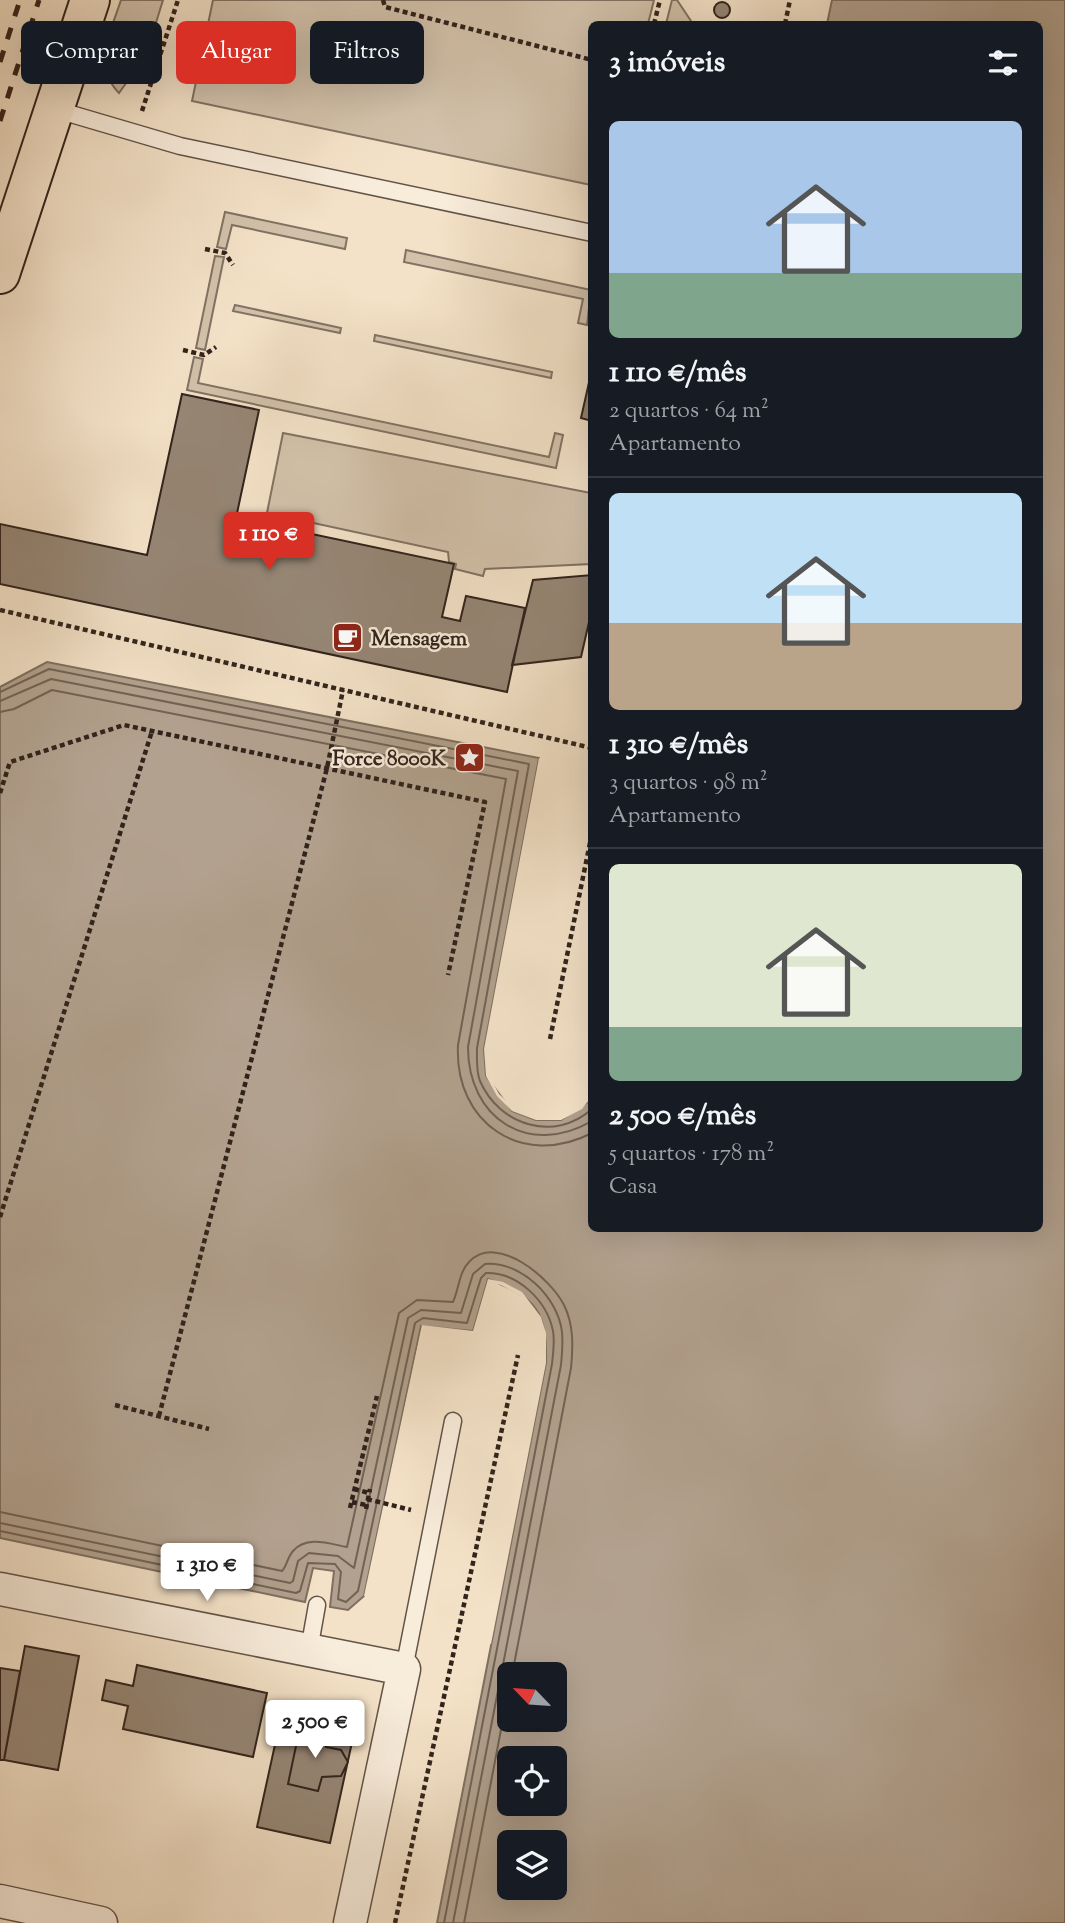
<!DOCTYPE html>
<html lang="pt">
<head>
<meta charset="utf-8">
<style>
	:root { --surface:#171b24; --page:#20242c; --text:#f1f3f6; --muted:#9ea1a6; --line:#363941; --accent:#d93025 }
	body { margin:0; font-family:"Sorts Mill Goudy",serif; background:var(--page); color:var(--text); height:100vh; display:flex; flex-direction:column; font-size:26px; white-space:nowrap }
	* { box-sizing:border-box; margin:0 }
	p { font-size:23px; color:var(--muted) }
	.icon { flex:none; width:38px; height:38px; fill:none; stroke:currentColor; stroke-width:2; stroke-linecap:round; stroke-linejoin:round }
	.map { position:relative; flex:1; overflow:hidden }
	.sheet { position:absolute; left:588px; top:21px; width:455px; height:1211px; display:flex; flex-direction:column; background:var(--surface); border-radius:10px; box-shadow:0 7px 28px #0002 }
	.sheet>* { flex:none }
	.guide { position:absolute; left:21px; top:21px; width:462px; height:63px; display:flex; gap:14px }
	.needle { width:46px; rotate:295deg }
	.controls { position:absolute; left:497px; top:1662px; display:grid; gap:14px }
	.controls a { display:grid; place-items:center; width:70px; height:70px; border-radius:10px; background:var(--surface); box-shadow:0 7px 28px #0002; font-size:35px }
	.price { position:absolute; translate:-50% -60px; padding:0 16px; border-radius:7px; background:#fff; color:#222; font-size:23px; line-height:46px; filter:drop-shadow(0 2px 4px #0008) }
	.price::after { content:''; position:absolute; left:50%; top:42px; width:21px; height:16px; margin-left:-10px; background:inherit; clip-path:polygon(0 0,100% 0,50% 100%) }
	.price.current { background:var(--accent); color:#fff }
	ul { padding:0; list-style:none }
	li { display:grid; align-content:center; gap:14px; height:371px; padding:0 21px }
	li+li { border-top:2px solid var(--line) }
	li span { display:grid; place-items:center; height:217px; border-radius:10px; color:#555 }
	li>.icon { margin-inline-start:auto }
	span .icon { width:126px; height:126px; fill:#fffc; stroke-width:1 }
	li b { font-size:30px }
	h2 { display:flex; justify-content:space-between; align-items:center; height:84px; padding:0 21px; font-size:30px }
	.pill { padding:0 24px; border-radius:10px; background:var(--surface); box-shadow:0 7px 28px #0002; font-size:24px; line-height:63px }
	.pill.current { background:var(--accent); color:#fff }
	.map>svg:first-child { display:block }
</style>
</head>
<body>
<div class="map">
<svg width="1065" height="1923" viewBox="0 0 1065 1923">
	<rect width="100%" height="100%" fill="#f4e2c8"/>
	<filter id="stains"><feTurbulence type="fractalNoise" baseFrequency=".00286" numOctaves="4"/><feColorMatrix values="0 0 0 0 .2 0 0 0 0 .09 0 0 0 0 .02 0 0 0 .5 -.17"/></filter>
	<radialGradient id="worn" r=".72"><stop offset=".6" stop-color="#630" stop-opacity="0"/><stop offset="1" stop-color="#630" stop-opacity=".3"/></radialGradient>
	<path fill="#d3c2ab" stroke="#827264" stroke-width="2" d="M121,0h42l-17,55 -27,38c-27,-27 -8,-62 2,-93z
		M213,0h441l-6,24h-56l-1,161 -399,-84z
		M672,0h5l16,24h-27z
		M225,212l122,26 -2,11 -113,-24 -6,24 -9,-2z
		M406,250l185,40 -4,35 -9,-2 5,-24 -179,-37z
		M215,256l9,1 -19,93 -9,-2z
		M235,305l106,23 -1,5 -107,-22z
		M375,335l177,37 -1,6 -177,-37z
		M194,357l9,2 -5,24 351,74 6,-24 8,2 -7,33 -369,-78z
		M283,433l308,60v71l-106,5 -2,7 -28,-7 1,-5 -7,-2 -1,-10 -181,-39z"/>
	<path fill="#b2a18e" stroke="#7e6f60" stroke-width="2" fill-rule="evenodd" d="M832,0h233v1923h-628l109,-560c1,-53 -10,-65 -58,-84l-15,52 -52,-5 -57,270 -16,14 -18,-3 4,-36 -21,-3 -8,34 -305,-64v-851l47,-25 492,96 -55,291 2,27 26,35 24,9h25l30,-20 1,128h448v-1204h-213zM509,1675h46v45h-46zM509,1759h46v45h-46zM509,1843h46v45h-46z"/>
	<path fill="#f4e2c8" d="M539,758l3,1 -55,291 2,25 10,19 15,14 22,9 24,-1 32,-20 -10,13 -21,11h-25l-24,-9 -15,-15 -11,-20 -2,-27z
		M488,1279l15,3 19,10 19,25 5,16v30l-55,281 -3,-1 54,-280 1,-29 -5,-15 -19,-24 -18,-10 -10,-2 -17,51 -50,-5 -41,201 -15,67 -4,-1 58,-271 51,6z"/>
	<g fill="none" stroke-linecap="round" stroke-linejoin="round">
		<path stroke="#726255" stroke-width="2" d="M0,692l49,-23 480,95 -52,284c0,10 -1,23 3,33 19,44 74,62 112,28
			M0,701l51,-22 467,92 -50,276c0,71 60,111 124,74
			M0,712l14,-3 38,-19 454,89 -48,266c-4,78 64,124 134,88
			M0,1512l282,59c5,-5 5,-13 11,-20 14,-16 37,-7 54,-4l52,-234 18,-13 36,2c6,-13 6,-30 16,-40 28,-30 82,17 95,43 10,20 9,42 7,63l-59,307
			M0,1523l290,60 3,-2 5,-20 11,-8 29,3 16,12 54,-250 13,-8 40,3 12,-39 12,-10c36,-3 73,33 77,68 1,11 0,23 -1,33l-108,558
			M0,1531l296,62 4,-2 8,-28 27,1 6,8 -3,27 8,3 12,-11 57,-268 8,-5 44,5 14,-45 5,-5c32,-1 61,28 67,58 2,10 0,23 -1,33l-108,559
			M464,1923l45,-235"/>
	</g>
	<path fill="#968675" stroke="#31231c" stroke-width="2" d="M714 10a8 8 0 1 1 16 0a8 8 0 1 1-16 0Z
		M592,369v52l-11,-3z
		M182,394l77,16 -23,108 218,46 -12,53 18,4 6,-25 59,12 -18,84 -507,-108v-60l147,31z
		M592,575v34l-11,48 -69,8 21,-85z
		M25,1646l54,10 -21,114 -54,-10z
		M137,1665l130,28 -14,64 -130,-28 5,-23 -26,-6 4,-20 27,6z
		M0,1668l20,3 -16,89h-4z
		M283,1708l73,16 -26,119 -73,-16z
		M300,1727l28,6 -2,14 15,3 7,12 -7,14 -19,1 -4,14 -30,-7z"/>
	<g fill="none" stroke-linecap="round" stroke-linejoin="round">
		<defs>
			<path id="service" d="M54,109l126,37 412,87
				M309,1650l8,-45
				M404,1669l49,-248"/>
			<path id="minor" d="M0,1589l404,80 -54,254
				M0,1901l101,22"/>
			<path id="primary" d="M0,274l90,-274"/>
		</defs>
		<use href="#service" stroke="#625347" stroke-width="19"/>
		<use href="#minor" stroke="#625347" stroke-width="35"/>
		<use href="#primary" stroke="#31231c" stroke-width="42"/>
		<path stroke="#31231c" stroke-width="4.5" stroke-dasharray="5 3.5" stroke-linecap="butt" d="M383,0l2,7 207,53
			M654,24l6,-24
			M785,24l5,-24
			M142,111l36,-111
			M205,249l20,4 8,12
			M183,350l21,5 12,-8
			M0,610l592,138
			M0,793l10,-31 114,-37 361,77 -37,173
			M550,1039l42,-206
			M0,1217l152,-486
			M115,1405l94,24
			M159,1416l168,-648 16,-78
			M354,1489l15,4
			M367,1499l44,11
			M352,1502l14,3
			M350,1508l27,-112
			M366,1509l4,-20
			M395,1923l123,-568"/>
		<use href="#service" stroke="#f8ecdb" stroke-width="16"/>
		<use href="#minor" stroke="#f8ecdb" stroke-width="32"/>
		<use href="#primary" stroke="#f4e2c8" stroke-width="38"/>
		<path stroke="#31231c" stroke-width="5" stroke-dasharray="12 12" stroke-linecap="butt" d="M0,62l20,-62
			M0,121l39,-121"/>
	</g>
	<defs>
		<symbol id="cafe-square" viewBox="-11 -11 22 22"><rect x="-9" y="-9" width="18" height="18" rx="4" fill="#8f2418" stroke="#f8ecdb"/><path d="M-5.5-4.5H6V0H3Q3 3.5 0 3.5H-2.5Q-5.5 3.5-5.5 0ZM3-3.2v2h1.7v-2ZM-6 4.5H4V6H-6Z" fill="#fff"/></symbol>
		<symbol id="sight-square" viewBox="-11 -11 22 22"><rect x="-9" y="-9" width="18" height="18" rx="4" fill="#8f2418" stroke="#f8ecdb"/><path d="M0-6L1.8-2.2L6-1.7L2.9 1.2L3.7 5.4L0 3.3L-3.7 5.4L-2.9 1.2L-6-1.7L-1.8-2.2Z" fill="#fff"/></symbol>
	</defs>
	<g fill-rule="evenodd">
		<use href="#cafe-square" x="330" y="620" width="35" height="35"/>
		<use href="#sight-square" x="452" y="740" width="35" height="35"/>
	</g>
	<g text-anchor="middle" stroke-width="5" stroke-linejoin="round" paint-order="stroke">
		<g font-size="21" font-weight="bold" fill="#31231c" stroke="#f8ecdb" text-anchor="start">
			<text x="371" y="645">Mensagem</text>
			<text x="446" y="765" text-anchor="end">Force 8000K</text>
		</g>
	</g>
	<rect width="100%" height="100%" filter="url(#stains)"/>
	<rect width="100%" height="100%" fill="url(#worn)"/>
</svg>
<div class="controls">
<a><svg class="needle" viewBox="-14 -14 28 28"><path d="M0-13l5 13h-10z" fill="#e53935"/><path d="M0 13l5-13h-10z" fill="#9ea1a6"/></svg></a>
<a><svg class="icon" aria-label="locate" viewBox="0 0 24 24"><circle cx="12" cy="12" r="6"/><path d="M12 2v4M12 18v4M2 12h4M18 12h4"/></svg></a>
<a><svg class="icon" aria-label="layers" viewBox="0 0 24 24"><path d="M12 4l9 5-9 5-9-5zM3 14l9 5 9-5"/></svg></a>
</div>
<b class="price current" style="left:269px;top:572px">1 110 €</b>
<b class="price" style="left:207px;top:1603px">1 310 €</b>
<b class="price" style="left:315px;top:1760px">2 500 €</b>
<div class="guide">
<a class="pill">Comprar</a>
<a class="pill current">Alugar</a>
<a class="pill">Filtros</a>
</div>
<section class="sheet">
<h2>3 imóveis<svg class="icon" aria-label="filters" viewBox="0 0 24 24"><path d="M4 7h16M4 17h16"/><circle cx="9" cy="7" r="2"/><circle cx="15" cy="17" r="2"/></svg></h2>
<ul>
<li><span style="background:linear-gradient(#a9c7e8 70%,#7fa58c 0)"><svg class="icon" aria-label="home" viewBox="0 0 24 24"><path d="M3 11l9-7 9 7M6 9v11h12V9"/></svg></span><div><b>1 110 €/mês</b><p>2 quartos · 64 m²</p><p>Apartamento</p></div></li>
<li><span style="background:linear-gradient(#bfe0f5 60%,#b9a48a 0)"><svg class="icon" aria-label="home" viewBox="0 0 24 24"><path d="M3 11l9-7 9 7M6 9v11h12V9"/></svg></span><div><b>1 310 €/mês</b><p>3 quartos · 98 m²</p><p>Apartamento</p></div></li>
<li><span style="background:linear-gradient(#dfe7d0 75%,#7fa58c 0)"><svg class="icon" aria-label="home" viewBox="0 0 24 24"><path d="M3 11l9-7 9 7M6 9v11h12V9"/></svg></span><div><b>2 500 €/mês</b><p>5 quartos · 178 m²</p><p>Casa</p></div></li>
</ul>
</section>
</div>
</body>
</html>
